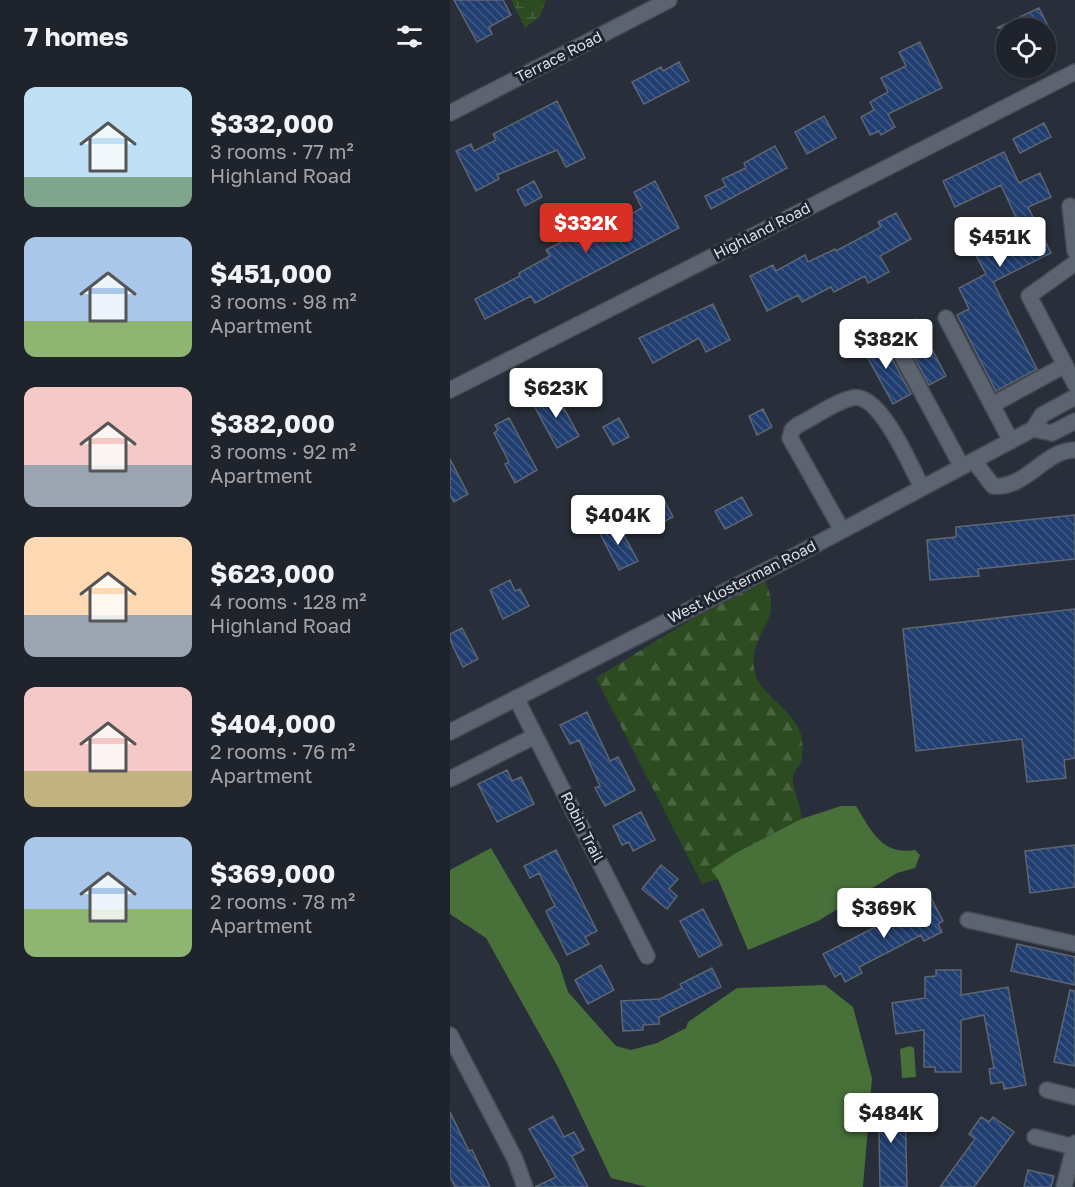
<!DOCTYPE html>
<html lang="en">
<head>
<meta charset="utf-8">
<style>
	:root { --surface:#1e232c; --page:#262b34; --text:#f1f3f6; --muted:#a1a4a9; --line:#3c4048; --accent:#d93025 }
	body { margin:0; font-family:"Golos Text",sans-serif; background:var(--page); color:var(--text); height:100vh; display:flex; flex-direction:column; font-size:22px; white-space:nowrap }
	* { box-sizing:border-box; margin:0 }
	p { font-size:20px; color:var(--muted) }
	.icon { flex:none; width:33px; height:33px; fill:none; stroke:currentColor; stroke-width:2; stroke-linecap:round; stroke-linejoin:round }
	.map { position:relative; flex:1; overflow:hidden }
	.sheet { display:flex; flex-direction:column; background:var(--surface); width:450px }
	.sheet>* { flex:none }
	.controls { position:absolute; left:546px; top:18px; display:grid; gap:12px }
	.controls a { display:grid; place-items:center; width:60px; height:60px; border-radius:50%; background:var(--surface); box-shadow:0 2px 4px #0004,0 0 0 2px var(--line); font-size:30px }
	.price { position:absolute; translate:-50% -51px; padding:0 14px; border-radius:6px; background:#fff; color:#222; font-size:20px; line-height:39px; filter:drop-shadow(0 2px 3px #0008) }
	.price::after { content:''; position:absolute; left:50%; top:36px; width:18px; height:14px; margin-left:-9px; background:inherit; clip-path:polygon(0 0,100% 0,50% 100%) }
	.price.selected { background:var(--accent); color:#fff }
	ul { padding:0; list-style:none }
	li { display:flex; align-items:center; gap:18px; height:150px; padding:0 24px }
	li span { display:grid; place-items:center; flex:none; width:168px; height:120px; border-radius:12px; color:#555 }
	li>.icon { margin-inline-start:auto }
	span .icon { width:72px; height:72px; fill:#fffc; stroke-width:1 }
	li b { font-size:26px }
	h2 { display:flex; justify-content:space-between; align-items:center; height:72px; padding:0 24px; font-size:26px }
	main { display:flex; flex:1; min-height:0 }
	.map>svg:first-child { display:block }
</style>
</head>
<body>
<main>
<section class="sheet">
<h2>7 homes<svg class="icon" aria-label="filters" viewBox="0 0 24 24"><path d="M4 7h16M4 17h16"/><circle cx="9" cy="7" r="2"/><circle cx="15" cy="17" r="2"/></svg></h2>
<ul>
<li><span style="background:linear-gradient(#bfe0f5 75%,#7fa58c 0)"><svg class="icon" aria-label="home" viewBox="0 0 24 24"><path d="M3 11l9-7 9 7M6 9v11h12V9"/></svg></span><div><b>$332,000</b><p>3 rooms · 77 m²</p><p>Highland Road</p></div></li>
<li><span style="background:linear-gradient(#a9c7e8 70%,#8fb573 0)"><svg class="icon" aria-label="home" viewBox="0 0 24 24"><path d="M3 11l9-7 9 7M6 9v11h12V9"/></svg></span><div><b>$451,000</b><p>3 rooms · 98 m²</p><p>Apartment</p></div></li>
<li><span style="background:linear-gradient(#f6c9c9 65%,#9aa5b1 0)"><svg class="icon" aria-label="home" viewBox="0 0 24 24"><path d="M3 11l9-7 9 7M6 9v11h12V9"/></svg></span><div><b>$382,000</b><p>3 rooms · 92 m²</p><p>Apartment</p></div></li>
<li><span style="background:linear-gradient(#ffd9b3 65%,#9aa5b1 0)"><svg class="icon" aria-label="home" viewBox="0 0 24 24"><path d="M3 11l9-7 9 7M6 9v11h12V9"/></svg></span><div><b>$623,000</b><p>4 rooms · 128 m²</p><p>Highland Road</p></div></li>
<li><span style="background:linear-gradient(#f6c9c9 70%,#c2b280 0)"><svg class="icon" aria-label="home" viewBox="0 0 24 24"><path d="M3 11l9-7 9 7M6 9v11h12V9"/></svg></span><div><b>$404,000</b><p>2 rooms · 76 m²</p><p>Apartment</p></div></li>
<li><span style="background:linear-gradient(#a9c7e8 60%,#8fb573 0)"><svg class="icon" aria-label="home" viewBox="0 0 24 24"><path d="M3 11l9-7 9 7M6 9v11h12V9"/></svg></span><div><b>$369,000</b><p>2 rooms · 78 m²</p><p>Apartment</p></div></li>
</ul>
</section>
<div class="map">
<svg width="625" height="1187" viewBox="0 0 625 1187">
	<defs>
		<pattern id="forest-firs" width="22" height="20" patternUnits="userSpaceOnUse" patternTransform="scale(1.5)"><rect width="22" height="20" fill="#2c4b20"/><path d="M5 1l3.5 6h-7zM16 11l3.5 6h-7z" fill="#4a6440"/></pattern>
		<pattern id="wetland-marsh" width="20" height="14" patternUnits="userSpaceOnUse" patternTransform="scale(1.5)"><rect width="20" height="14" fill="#2c4b20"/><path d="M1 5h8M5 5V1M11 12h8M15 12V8" fill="none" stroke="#4a6440"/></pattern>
		<pattern id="building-back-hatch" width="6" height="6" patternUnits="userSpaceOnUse" patternTransform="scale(1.5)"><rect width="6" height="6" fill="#213e70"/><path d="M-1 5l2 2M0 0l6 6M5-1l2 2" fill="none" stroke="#415984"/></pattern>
	</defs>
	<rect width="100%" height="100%" fill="#282f3a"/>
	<path fill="url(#forest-firs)" d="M315,581c20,43 -16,49 -11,87 4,28 40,40 47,67 2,6 2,22 0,27 -3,6 -8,10 -8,17 0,13 9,26 8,40l-67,35 -16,25 -16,5 -106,-206 99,-61z"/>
	<path fill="url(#wetland-marsh)" d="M61,0h35l-6,16 -15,12z"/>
	<path fill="#487039" d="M391,806h15c15,24 26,50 59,44l5,5 -5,13 -18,5 -79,48 -70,29 -30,-71 -7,-9 23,-16 67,-35z
		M41,848l68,116 9,28 48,54 15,4 26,-7 29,-15 2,-6 49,-34 88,-3 28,22 19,71 -9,109h-216l-36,-9 -53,-111 -72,-129 -36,-24v-44z
		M460,1046l4,2 2,29 -14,1 -2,-29z"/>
	<path fill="url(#building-back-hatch)" stroke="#5e6672" stroke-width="1.5" d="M4,0h49l8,15 -22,12 3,7 -15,8z
		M589,8l10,20h-52z
		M470,42l22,46 -54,26 7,13 -14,8 -2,-4 -9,4 -9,-18 13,-7 -4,-8 18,-10 -7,-14 25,-12 -7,-14z
		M229,62l10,19 -45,23 -12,-22 29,-15 2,4z
		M107,101l28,57 -19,9 -9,-17 -60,25 2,4 -23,12 -20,-40 15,-7 3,7 22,-11 -3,-6z
		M374,116l12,22 -29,16 -12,-22z
		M594,123l7,14 -31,16 -7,-14z
		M325,146l12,22 -76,41 -6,-13 21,-10 -4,-7 24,-11 -2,-5z
		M554,152l15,31 21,-10 11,24 -23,10 23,46 -58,29 44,87 -41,22 -39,-76 12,-6 -10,-21 27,-14 -13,-24 47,-24 -19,-41 -46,22 -12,-26z
		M84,181l8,16 -17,9 -8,-16z
		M205,181l24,47 -144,75 -4,-7 -46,23 -10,-20 45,-23 -1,-3 31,-17 -4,-6 23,-12 30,-17 4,9 39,-22 -8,-16z
		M446,213l15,26 -31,17 9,16 -21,11 -3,-7 -31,16 -3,-5 -29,15 -4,-7 -31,16 -17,-35 23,-11 3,6 29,-16 3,7 27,-13 1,2 45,-24 -3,-5z
		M263,304l17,36 -24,12 -7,-14 -46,25 -14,-25z
		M466,319l30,57 -17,9 -27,-51 -7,-4z
		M434,335v9l27,50 -18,10 -31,-57z
		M104,390l25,46 -22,12 -25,-46z
		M313,409l9,18 -15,8 -8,-19z
		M59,418l28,52 -22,13 -10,-19 4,-2 -15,-29 4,-3 -3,-5z
		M169,418l10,19 -16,8 -10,-18z
		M0,459l18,35 -14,8 -4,-7z
		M212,496l11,21 -20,10 -11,-21z
		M292,497l10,18 -27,14 -10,-18z
		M625,515v44l-97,10 1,7 -49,4 -3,-40 29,-3v-10z
		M166,521l22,40 -19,9 -21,-40z
		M60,580l5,11 5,-2 9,17 -26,13 -13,-29z
		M625,609v149l-11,2 2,18 -39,4 -5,-43 -106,12 -13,-122z
		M12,628l16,31 -15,8 -13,-27v-6z
		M137,712l23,49 8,-4 17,33 -30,16 -10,-18 5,-2 -21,-46 -9,4 -10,-19z
		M57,770l5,11 9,-4 13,27 -37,18 -19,-38z
		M191,812l14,28 -22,11 -4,-9 -7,3 -9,-19z
		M625,845v42l-45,6 -5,-42z
		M106,850l41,81 -12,6 4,7 -22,11 -21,-44 9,-5 -16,-33 -9,5 -6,-12z
		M211,865l17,14 -9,10 8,7 -10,13 -25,-20z
		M481,898l12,23 -5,3 4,8 -18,9 -3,-6 -62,32 3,6 -17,9 -4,-9 -6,4 -12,-23z
		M253,909l19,36 -23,12 -19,-36z
		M567,944l58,13v28l-64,-14z
		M151,965l13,25 -26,14 -13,-24z
		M262,968l9,19 -62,30v7l-16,1v5l-20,1 -2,-30 39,-2 22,-11 -2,-4z
		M486,970h25v25l47,-8 18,98 -22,4 -1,-7 -12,2 -2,-15 5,-1 -10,-53 -23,5v52h-26v-5h-11v-37l-28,4 -4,-31 33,-5v-21l11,-1z
		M620,990l5,1v75l-21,-4z
		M455,1103l2,84h-27l-1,-57h-9v-19h9l-1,-7z
		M0,1112l19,39 3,-1 18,37h-35l-5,-10z
		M103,1116l11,21 10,-5 10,18 -12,6 16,31h-53l21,-10 -27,-48z
		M531,1117l8,5 4,-5 21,15 -40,55h-34l35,-48 -6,-5z
		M578,1170l26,6 -3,11h-27z"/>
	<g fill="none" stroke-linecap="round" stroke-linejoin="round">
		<defs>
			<path id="minor" d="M0,113l219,-113
				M620,206l5,45
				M625,263l-46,33 46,88
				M496,318l65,123
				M443,339l69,128
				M0,390l625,-318
				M542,405l73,-40
				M583,429l19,4 23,-12
				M524,461l19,25c34,3 51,-36 82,-36
				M392,530l-52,-92 2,-8 6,-5c17,-8 36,-23 54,-27 28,-7 59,69 70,90
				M66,698l131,258
				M0,732l331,-169 252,-134 9,-14 33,-18
				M0,779l85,-43
				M518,920l107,24
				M0,1035l65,124 10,28
				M597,1090l28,7
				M585,1137l39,10
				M614,1187l11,-44"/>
		</defs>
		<use href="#minor" stroke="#464b54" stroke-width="18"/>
		<use href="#minor" stroke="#5d6471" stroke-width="15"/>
	</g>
	<g text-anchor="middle" stroke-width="6" stroke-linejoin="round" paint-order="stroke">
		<g font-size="15" fill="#dbdfe6" stroke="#1f2530">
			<text transform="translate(109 57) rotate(-27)" y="5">Terrace Road</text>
			<text transform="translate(312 231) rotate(-27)" y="5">Highland Road</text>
			<text transform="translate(292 582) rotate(-27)" y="5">West Klosterman Road</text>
			<text transform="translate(132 827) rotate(63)" y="5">Robin Trail</text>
		</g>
	</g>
</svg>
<div class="controls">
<a><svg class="icon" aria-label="locate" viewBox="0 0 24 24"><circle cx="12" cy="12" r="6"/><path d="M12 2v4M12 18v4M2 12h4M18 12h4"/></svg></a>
</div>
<b class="price selected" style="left:136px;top:254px">$332K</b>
<b class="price" style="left:550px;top:268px">$451K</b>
<b class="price" style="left:436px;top:370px">$382K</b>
<b class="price" style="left:106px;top:419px">$623K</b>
<b class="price" style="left:168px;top:546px">$404K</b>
<b class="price" style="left:434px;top:939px">$369K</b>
<b class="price" style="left:441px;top:1144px">$484K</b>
</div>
</main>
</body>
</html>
